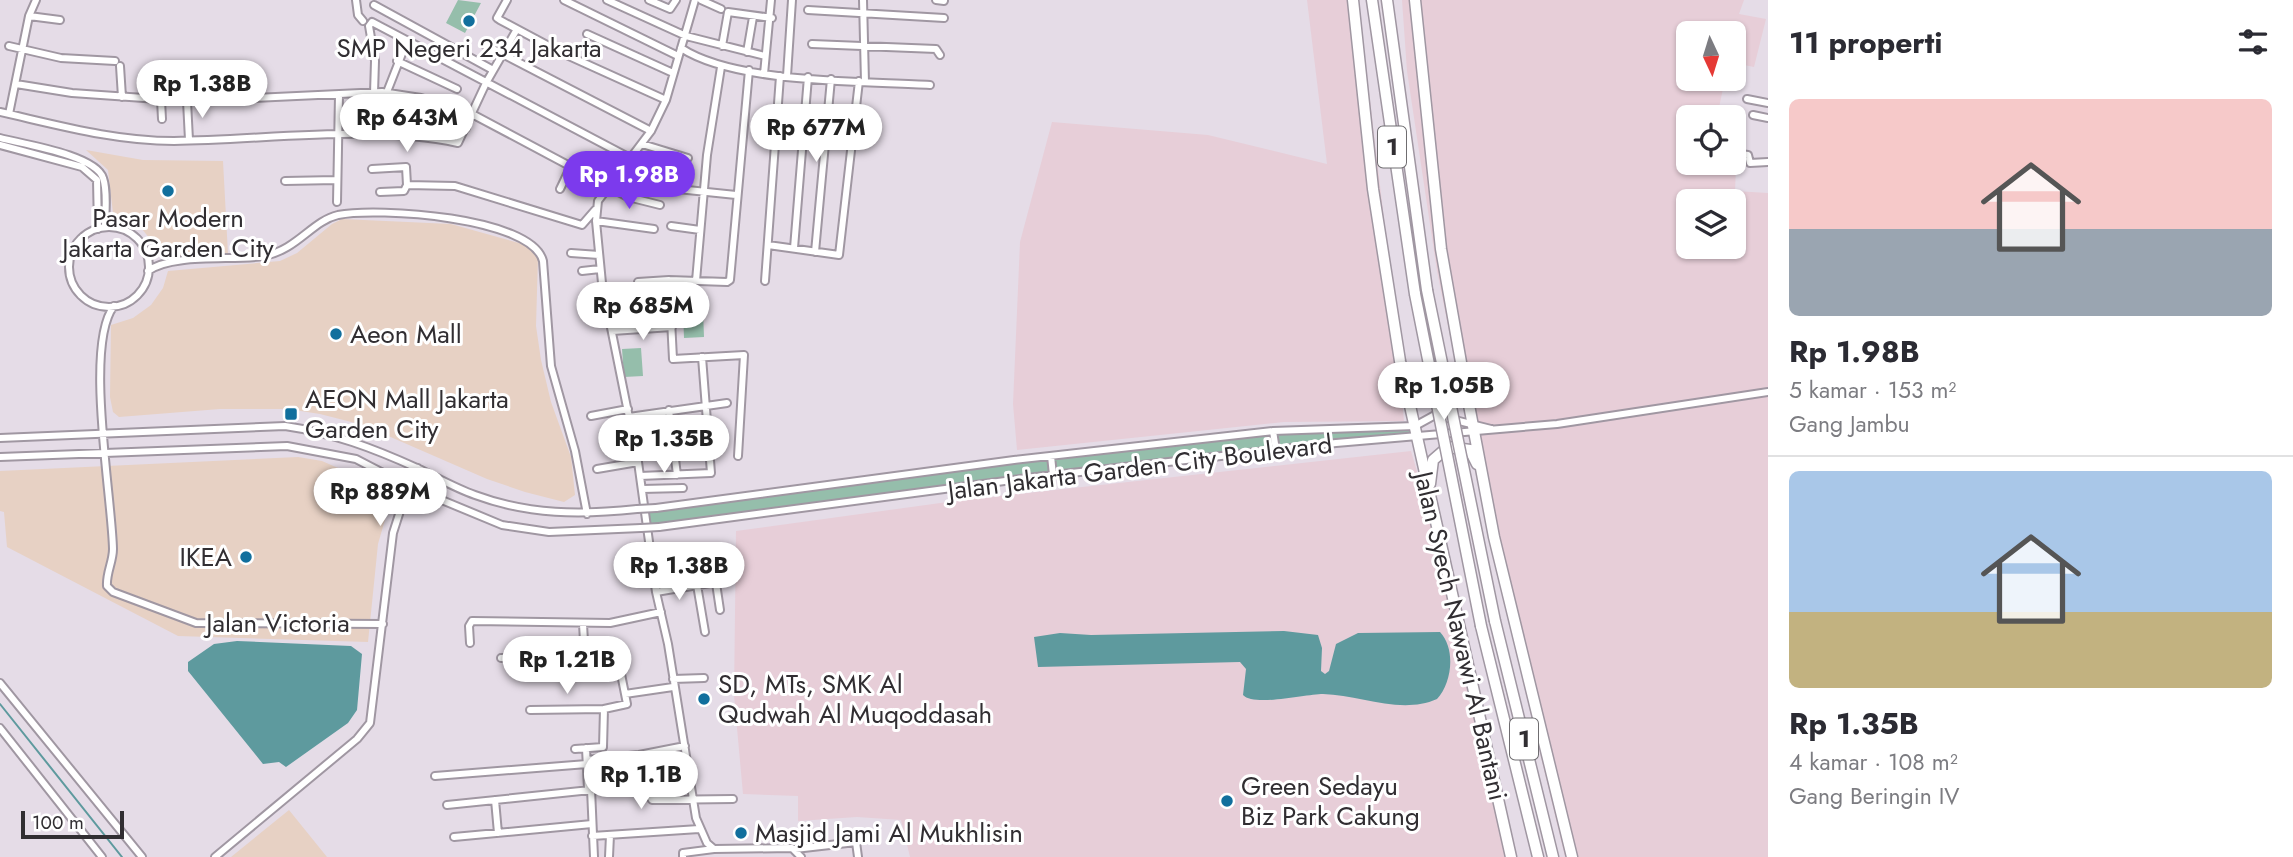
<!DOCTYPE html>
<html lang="id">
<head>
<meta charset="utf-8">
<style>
	:root { --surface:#fff; --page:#f2f2f3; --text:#2b2b33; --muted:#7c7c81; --line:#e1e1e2; --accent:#7c3aed }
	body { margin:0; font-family:Jost,sans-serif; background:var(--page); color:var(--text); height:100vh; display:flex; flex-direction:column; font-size:26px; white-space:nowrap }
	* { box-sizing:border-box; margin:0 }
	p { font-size:23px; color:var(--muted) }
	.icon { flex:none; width:38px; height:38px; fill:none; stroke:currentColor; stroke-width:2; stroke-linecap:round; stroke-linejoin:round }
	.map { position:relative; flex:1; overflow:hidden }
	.side { display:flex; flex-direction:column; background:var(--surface); width:525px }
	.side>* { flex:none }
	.needle { width:46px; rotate:176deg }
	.tools { position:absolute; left:1676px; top:21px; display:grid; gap:14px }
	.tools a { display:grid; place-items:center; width:70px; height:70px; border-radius:10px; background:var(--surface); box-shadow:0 2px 5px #0004; font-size:35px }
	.scale { position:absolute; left:21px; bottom:18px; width:103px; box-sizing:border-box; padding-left:7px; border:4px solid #312e32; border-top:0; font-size:19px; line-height:24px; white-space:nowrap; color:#312e32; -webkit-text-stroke:5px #fff; paint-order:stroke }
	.price { position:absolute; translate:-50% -60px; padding:0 16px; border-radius:24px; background:#fff; color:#222; font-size:23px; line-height:46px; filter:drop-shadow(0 2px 4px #0008) }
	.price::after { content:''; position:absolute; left:50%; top:42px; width:21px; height:16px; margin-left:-10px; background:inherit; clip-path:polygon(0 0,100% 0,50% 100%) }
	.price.selected { background:var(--accent); color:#fff }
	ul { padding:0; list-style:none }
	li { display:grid; align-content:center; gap:14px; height:371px; padding:0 21px }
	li+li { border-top:2px solid var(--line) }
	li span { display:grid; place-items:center; height:217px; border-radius:10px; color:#555 }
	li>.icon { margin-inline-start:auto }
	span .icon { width:126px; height:126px; fill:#fffc; stroke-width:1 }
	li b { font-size:30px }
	h2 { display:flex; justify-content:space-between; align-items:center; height:84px; padding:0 21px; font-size:30px }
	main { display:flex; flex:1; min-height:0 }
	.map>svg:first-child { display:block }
</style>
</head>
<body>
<main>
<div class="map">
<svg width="1768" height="857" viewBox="0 0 1768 857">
	<rect width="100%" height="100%" fill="#e5dce7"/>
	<path fill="#e7d1c4" d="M86,150l57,10 80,1 5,93 -57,3 -9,-3 -20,-25 -29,-16 -5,-43z
		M342,219l109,5 75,21 12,12 -2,69 5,34 10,42 20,55 4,38 -11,7 -39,-10 -38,-13 -124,-54 -43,-11 -32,-5h-68l-101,8 -6,-5 -3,-15 1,-72 22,-7 18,-13 12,-17 5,-17 112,-10 17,-8 35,-29z
		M298,457l24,4 71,31 -15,52 -10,98 -190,-6 -171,-89 -3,-35 -4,-1v-40z
		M289,810l38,47h-96z"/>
	<path fill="#e7ced8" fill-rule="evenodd" d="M1307,0h51l29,244 17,177 -120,1 -267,28 -4,-46 7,-162 32,-120 156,13 119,29z
		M1402,0h342l-5,14 27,5 -12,48 -20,-4v-30h-45v46h36l-8,38h-28v46h19v6l28,-3 -1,25 33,2v664h-203l-62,-258 -66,-328 -30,-200zM1689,201h45v46h-45z
		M1411,451l46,156 53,250h-600l-9,-37 -44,-3 -59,4v-25l-55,-2 -9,-99 2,-164 219,-30z"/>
	<path fill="#95beab" d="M458,0l23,3 -16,30 -19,-10z
		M703,310l1,27 -20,1 -1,-27z
		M641,348l2,28 -19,1 -2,-28z
		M1415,426l1,12 -140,12 -627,77 -2,-19 404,-52 222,-25z"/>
	<path fill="#5e9a9e" d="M1284,631l34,4 4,13 -1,23 4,3 4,-3 7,-27 22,-11 82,-1c16,17 12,51 -3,67 -36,16 -77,-4 -114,-5 -17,0 -69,13 -80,1l3,-26 -6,-7 -202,5 -4,-30 26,-4 31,2z
		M237,641l114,5 11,8 -5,56 -9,13 -62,44 -7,-5 -16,2 -75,-93v-9l26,-18z"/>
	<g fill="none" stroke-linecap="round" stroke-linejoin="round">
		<path stroke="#5e9a9e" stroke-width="2" d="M0,704l122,153"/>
		<defs>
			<path id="minor" d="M356,0l2,15 5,6
				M507,0l-10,18 3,2 60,32 106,48
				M564,0l114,56
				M607,0l79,36 79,20
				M649,0l21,9 6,-9
				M695,0l-29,100 -15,31 -53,70 -2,20 6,62 36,179 18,130 12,52 28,174 11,25 7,6 78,-1 9,9
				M701,0l20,9
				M863,0l2,82
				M936,0l8,1
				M374,5l119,65
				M808,10l136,8
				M29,16l31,4
				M587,34l86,39
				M812,44l124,5 4,6
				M485,45l166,86
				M9,46l52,12 54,3
				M722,46l6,-34 44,6
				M681,48c55,36 182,33 249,37
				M747,52l6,-35
				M397,61l60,28
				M120,66l2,31
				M764,74l7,-74
				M787,76l5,-76
				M16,84l56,9 115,8 195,-9 39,6 51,16 156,83 32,8
				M387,92l20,-51
				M374,93l1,-32 -6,-35 3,-4 258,136
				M1747,99l21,4
				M161,100l1,19
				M187,101l2,39
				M0,112c58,13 114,29 174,29 92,-1 196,-17 284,2l28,-60 31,-54
				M9,114l20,-98 7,-16
				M375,114l57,3 34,11
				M1753,115l15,3
				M0,138c23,6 96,17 103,40 5,14 2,35 2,49
				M642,144l46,14
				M0,145l82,22 15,13 1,49
				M1734,153l14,2 2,8 18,-1
				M372,169l34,-2 1,18
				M622,169l46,19 68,7
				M285,181l51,-1
				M560,189l11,-23
				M380,192l24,-1 3,-6 48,1 127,39 13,-15
				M337,202l2,-107
				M596,221l58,8
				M671,226l29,4
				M69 267a40 40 0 1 1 80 0a40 40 0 1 1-80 0Z
				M768,245l71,10 20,-174
				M794,248l14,-171
				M815,252l16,-173
				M571,253l28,2
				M148,271c25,-18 85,-10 116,-15 33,-6 48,-35 74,-41 39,-8 194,2 205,46l8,105 24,85 12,63
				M582,271l18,-2
				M696,281l11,-126 14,-88
				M765,281l15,-205
				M638,282l31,-2
				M114,306c-30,38 -2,191 -1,243 0,13 -7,24 -6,37l6,6 83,31 187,1
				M609,312l62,-6
				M612,331l60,-4
				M669,410l8,65
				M591,416l37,-7
				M629,417l98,-14
				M1273,431l3,19
				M0,438l285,-12c48,7 88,22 132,42 19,9 38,20 58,27 54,20 106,20 162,14
				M738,456l6,-101 -71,4 -4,-79 58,2 3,-2 19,-210
				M1051,456l2,19
				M0,457l287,-11 69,13 52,27 94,39 47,7 92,-4
				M597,469l41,-7
				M640,476l71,-3 -9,-116
				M642,489l41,-1
				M656,508l358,-48 259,-29 142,-5 20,-11 56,14
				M659,527l368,-49 309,-35 221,-19 211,-32
				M653,573l60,-10 7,47
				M697,585l8,47
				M656,592l60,-10
				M583,624l2,35
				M470,643l-1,-17 3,-5 138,2 51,-11
				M501,658l117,1 9,45 -23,5 -1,38 -28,2
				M673,679l31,-1
				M0,683l142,174
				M625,694l48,-7
				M530,710l74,-1
				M0,728l102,129
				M586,748l2,41
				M587,760l52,-5 46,-9
				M435,776l152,-12
				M591,789l3,68
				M495,800l3,33
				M447,805l172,-18 26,1 7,12 81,-1
				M592,836l107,-7
				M454,837l138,-13
				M795,849l61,-7 2,15
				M215,857l142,-118 13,-16 23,-190 15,-47 10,-18
				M609,857l1,-22
				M683,857v-4l31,-4"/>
			<path id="highway" d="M1353,0l20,189 27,172 111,496
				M1372,0l43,294
				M1387,0l40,290
				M1415,0l26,249 21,119 32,169 78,320
				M1406,372c17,30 49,34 53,-6
				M1430,484l3,-24 15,-13 22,3 7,14
				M1495,621l58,236
				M1481,626l57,231"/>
		</defs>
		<use href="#minor" stroke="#a097a2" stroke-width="10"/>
		<use href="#highway" stroke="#a097a2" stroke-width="13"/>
		<use href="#minor" stroke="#fff" stroke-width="6"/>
		<use href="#highway" stroke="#fff" stroke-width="10"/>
		<defs>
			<path id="minor-bridge" d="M637,509l19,-1
				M641,528l18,-1"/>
			<path id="highway-bridge" d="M1427,290l68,331
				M1415,294l66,332"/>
		</defs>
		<use href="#minor-bridge" stroke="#a097a2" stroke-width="10" stroke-linecap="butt"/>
		<use href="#highway-bridge" stroke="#a097a2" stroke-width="13" stroke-linecap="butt"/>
		<use href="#minor-bridge" stroke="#fff" stroke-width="6"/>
		<use href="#highway-bridge" stroke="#fff" stroke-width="10"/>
	</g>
	<g fill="#116f9d" stroke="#fff" stroke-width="2.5">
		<circle cx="469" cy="21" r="7"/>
		<circle cx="168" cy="191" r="7"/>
		<circle cx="336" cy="334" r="7"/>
		<rect x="284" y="407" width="14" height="14" rx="3.5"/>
		<circle cx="246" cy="557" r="7"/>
		<circle cx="704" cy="699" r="7"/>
		<circle cx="1227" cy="801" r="7"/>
		<circle cx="741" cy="833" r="7"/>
	</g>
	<g text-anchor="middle" stroke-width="6" stroke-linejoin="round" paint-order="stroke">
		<g fill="#fff" stroke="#6f6d70" stroke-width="2">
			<rect x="1378" y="126.5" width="28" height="41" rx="5"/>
			<rect x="1510" y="718.5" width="28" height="41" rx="5"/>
		</g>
		<g font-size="24" font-weight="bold" fill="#312e32">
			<text x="1392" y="155">1</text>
			<text x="1524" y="747">1</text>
		</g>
		<g font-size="26" fill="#312e32" stroke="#fff" text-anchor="start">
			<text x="469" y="57" text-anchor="middle">SMP Negeri 234 Jakarta</text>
			<text x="168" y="227" text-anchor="middle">Pasar Modern<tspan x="168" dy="30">Jakarta Garden City</tspan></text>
			<text x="350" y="343">Aeon Mall</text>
			<text x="305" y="408">AEON Mall Jakarta<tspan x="305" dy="30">Garden City</tspan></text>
			<text x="232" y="566" text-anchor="end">IKEA</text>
			<text x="718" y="693">SD, MTs, SMK Al<tspan x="718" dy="30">Qudwah Al Muqoddasah</tspan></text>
			<text x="1241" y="795">Green Sedayu<tspan x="1241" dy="30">Biz Park Cakung</tspan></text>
			<text x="755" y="842">Masjid Jami Al Mukhlisin</text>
		</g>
		<g font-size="26" fill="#312e32" stroke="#fff">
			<text transform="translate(1140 467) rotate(-7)" y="9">Jalan Jakarta Garden City Boulevard</text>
			<text x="278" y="632">Jalan Victoria</text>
			<text transform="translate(1461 636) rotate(77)" y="9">Jalan Syech Nawawi Al Bantani</text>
		</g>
	</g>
</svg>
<div class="tools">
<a><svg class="needle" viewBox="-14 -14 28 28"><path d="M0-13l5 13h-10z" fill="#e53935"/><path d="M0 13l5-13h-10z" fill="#7c7c81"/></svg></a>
<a><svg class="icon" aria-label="locate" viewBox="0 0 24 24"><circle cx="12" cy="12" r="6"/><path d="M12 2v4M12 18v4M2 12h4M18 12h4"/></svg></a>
<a><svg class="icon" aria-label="layers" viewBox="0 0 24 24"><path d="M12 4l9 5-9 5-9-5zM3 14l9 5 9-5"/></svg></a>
</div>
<div class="scale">100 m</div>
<b class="price" style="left:202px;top:120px">Rp 1.38B</b>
<b class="price" style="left:407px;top:154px">Rp 643M</b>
<b class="price" style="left:816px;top:164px">Rp 677M</b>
<b class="price selected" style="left:629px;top:211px">Rp 1.98B</b>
<b class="price" style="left:643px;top:342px">Rp 685M</b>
<b class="price" style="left:1444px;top:422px">Rp 1.05B</b>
<b class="price" style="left:664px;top:475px">Rp 1.35B</b>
<b class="price" style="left:380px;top:528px">Rp 889M</b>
<b class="price" style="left:679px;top:602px">Rp 1.38B</b>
<b class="price" style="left:567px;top:696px">Rp 1.21B</b>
<b class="price" style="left:641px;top:811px">Rp 1.1B</b>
</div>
<section class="side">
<h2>11 properti<svg class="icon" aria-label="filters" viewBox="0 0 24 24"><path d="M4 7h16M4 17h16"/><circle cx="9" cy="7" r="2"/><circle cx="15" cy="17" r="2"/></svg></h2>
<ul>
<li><span style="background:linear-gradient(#f6c9c9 60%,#9aa5b1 0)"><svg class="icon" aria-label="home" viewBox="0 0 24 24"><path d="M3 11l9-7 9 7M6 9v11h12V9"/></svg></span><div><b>Rp 1.98B</b><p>5 kamar · 153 m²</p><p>Gang Jambu</p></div></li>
<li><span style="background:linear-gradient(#a9c7e8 65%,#c2b280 0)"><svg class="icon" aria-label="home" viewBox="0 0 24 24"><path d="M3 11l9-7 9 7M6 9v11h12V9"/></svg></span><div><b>Rp 1.35B</b><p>4 kamar · 108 m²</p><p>Gang Beringin IV</p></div></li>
</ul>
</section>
</main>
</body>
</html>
